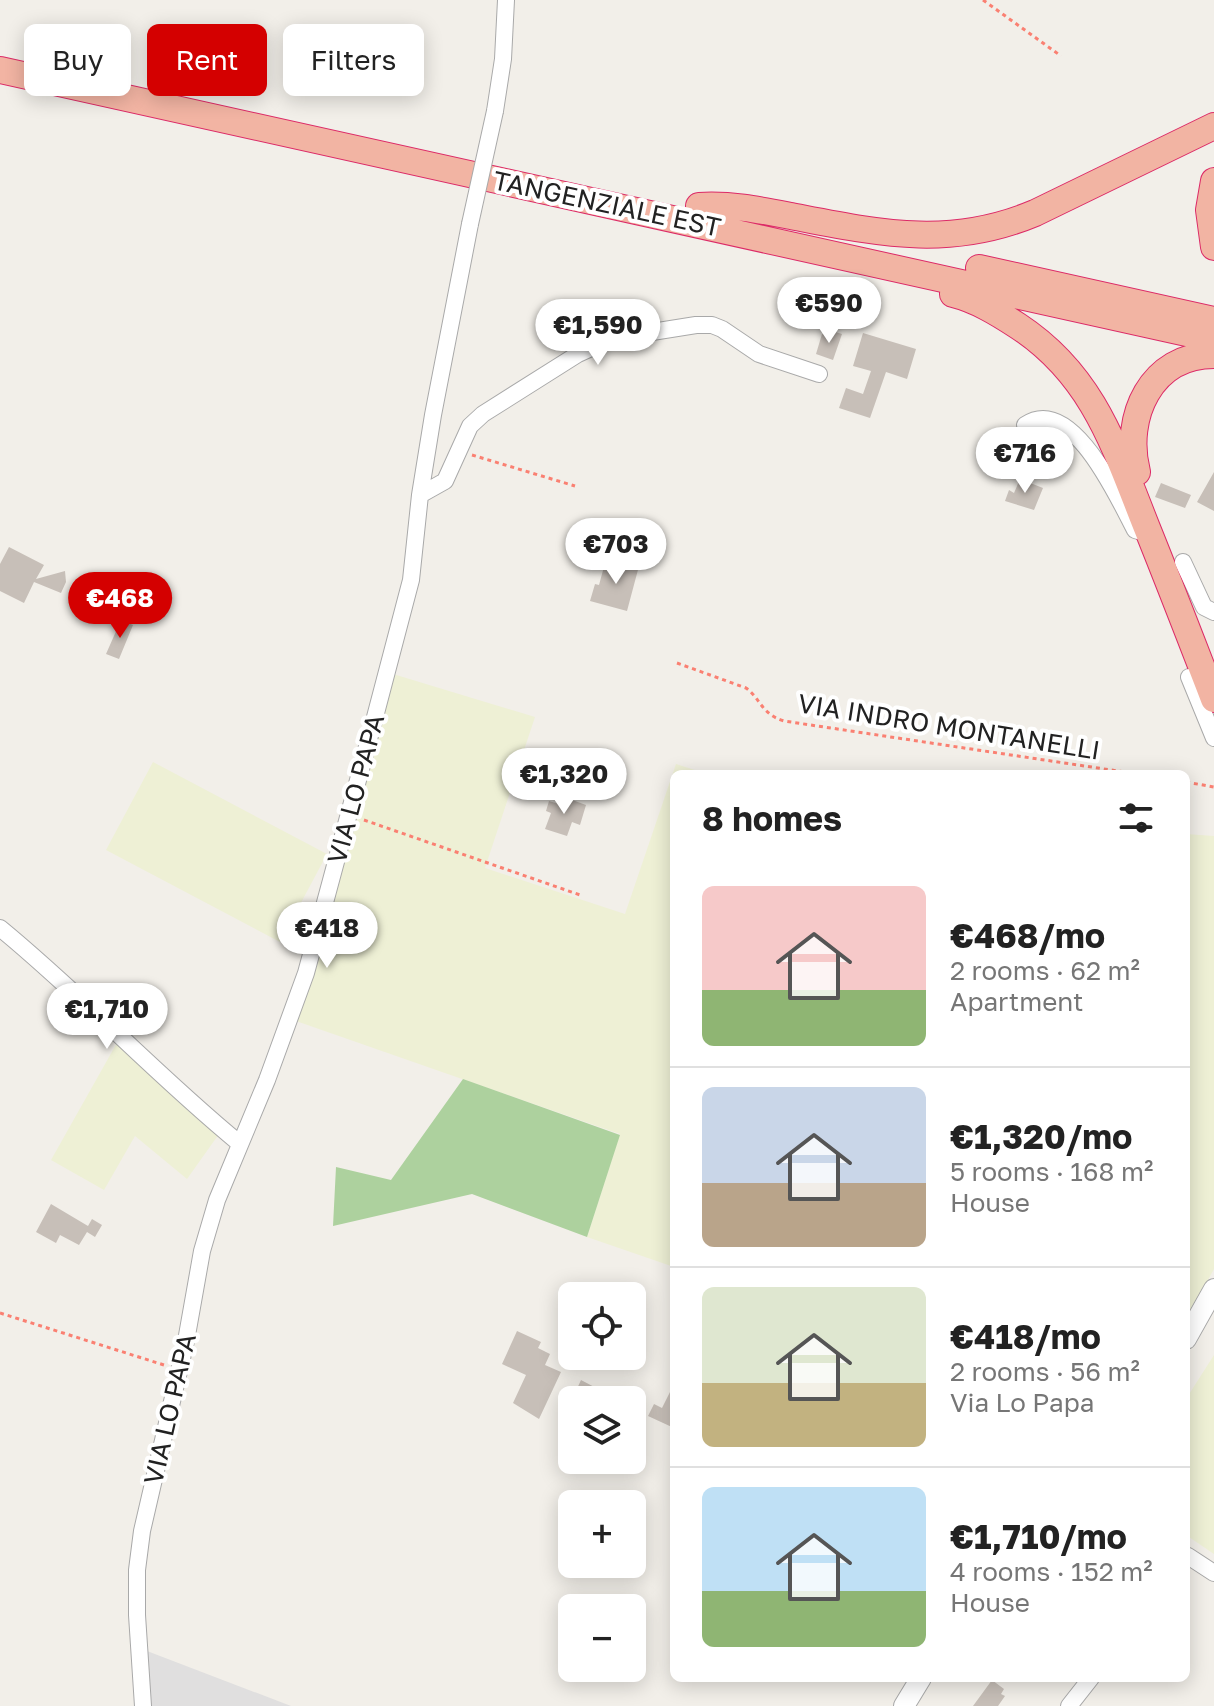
<!DOCTYPE html>
<html lang="en">
<head>
<meta charset="utf-8">
<style>
	:root { --surface:#fff; --page:#f6f6f6; --text:#222; --muted:#767676; --line:#e0e0e0; --accent:#d40000 }
	body { margin:0; font-family:"Golos Text",sans-serif; background:var(--page); color:var(--text); height:100vh; display:flex; flex-direction:column; font-size:30px; white-space:nowrap }
	* { box-sizing:border-box; margin:0 }
	p { font-size:26px; color:var(--muted) }
	.icon { flex:none; width:44px; height:44px; fill:none; stroke:currentColor; stroke-width:2; stroke-linecap:round; stroke-linejoin:round }
	.map { position:relative; flex:1; overflow:hidden }
	.side { position:absolute; left:670px; top:770px; width:520px; height:912px; display:flex; flex-direction:column; background:var(--surface); border-radius:12px; box-shadow:0 4px 20px #0003 }
	.side>* { flex:none }
	.banner { position:absolute; left:24px; top:24px; width:526px; height:72px; display:flex; gap:16px }
	.controls { position:absolute; left:558px; top:1282px; display:grid; gap:16px }
	.controls a { display:grid; place-items:center; width:88px; height:88px; border-radius:12px; background:var(--surface); box-shadow:0 4px 20px #0003; font-size:40px }
	.price { position:absolute; translate:-50% -68px; padding:0 18px; border-radius:28px; background:#fff; color:#222; font-size:26px; line-height:52px; filter:drop-shadow(0 2px 4px #0008) }
	.price::after { content:''; position:absolute; left:50%; top:48px; width:24px; height:18px; margin-left:-12px; background:inherit; clip-path:polygon(0 0,100% 0,50% 100%) }
	.price.on { background:var(--accent); color:#fff }
	ul { padding:0; list-style:none }
	li { display:flex; align-items:center; gap:24px; height:200px; padding:0 32px }
	li+li { border-top:2px solid var(--line) }
	li span { display:grid; place-items:center; flex:none; width:224px; height:160px; border-radius:12px; color:#555 }
	li>.icon { margin-inline-start:auto }
	span .icon { width:96px; height:96px; fill:#fffc; stroke-width:1 }
	li b { font-size:34px }
	h2 { display:flex; justify-content:space-between; align-items:center; height:96px; padding:0 32px; font-size:34px }
	.chip { padding:0 28px; border-radius:12px; background:var(--surface); box-shadow:0 4px 20px #0003; font-size:28px; line-height:72px }
	.chip.on { background:var(--accent); color:#fff }
	.map>svg:first-child { display:block }
</style>
</head>
<body>
<div class="map">
<svg width="1214" height="1706" viewBox="0 0 1214 1706">
	<rect width="100%" height="100%" fill="#f2efe9"/>
	<path fill="#e0dfdf" d="M147,1651l144,55h-140z"/>
	<path fill="#eef0d5" d="M393,674l142,43 -50,151 140,46 51,-150 31,10h-33v493l-87,-30 33,-103 -324,-113z
		M153,762l174,92 -47,88 -174,-92z
		M1186,834l28,2v433l-28,51z
		M118,1041l101,93 -32,45 -52,-43 -31,54 -53,-30z
		M1214,1355v199l-28,-19v-136z"/>
	<path fill="#add19e" d="M463,1079l157,56 -33,102 -115,-43 -139,32 3,-59 55,13z"/>
	<path fill="#c7bfb8" d="M829,330l13,4 -9,26 -17,-6 6,-20 5,1z
		M863,333l53,16 -9,30 -21,-7 -16,46 -31,-10 7,-20 17,6 8,-23 -18,-5z
		M1214,472v39l-17,-9z
		M1020,479l23,9 -9,22 -29,-9 4,-11 5,3z
		M1161,483l30,12 -6,13 -30,-11z
		M9,547l35,18 -8,14 29,-8 1,11 -5,11 -27,-11 -10,21 -24,-12v-27z
		M619,560l20,6 -12,45 -37,-10 5,-17 4,1 6,-22 12,4z
		M121,620l12,5 -14,34 -13,-5z
		M564,797l22,8 -6,20 -8,-3 -5,14 -22,-7 6,-16 -5,-2 3,-10 13,4z
		M51,1204l37,22 4,-7 10,6 -7,12 -8,-5 -8,13 -19,-10 -4,8 -20,-11z
		M517,1331l24,11 -3,6 12,6 -5,11 16,7 -22,47 -26,-16 13,-28 -24,-11z
		M581,1380l38,20h-30l-14,-7z
		M674,1384v44l-26,-12 6,-12 8,4z
		M992,1680l12,9 -3,5 4,2 -7,10h-25z"/>
	<g fill="none" stroke-linecap="round" stroke-linejoin="round">
		<defs>
			<path id="minor" d="M495,111l8,-52 3,-59
				M1025,425c47,-31 93,73 110,105l10,3
				M420,495l25,-14 25,-55 13,-12 95,-60 24,-11 25,-7 69,-11h16l10,4 37,25 60,20
				M1183,562l21,45 10,5
				M1189,677l25,61
				M0,928c83,68 156,147 239,215
				M1186,1559l2,-3 26,17
				M143,1706l-6,-91v-45l5,-39 44,-190 16,-90 15,-51 50,-120 39,-107 69,-256 36,-137 9,-85 13,-80 37,-191
				M1069,1706l22,-28"/>
			<path id="tertiary" d="M1186,1339l28,-50
				M904,1706l17,-28"/>
			<path id="trunk" d="M0,70l1214,269
				M1214,181l-5,29 5,37
				M699,206c32,-2 61,4 92,10 88,17 158,33 244,-3l179,-87
				M979,268l235,52
				M953,294c24,6 45,19 65,32 76,50 97,122 129,202 23,57 45,114 67,171
				M1137,472c-14,-55 14,-117 77,-117"/>
		</defs>
		<use href="#minor" stroke="#a9a9a9" stroke-width="18"/>
		<use href="#tertiary" stroke="#a9a9a9" stroke-width="22"/>
		<use href="#trunk" stroke="#dc2a67" stroke-width="28"/>
		<path stroke="#fa8072" stroke-width="3" stroke-dasharray="4 4" stroke-linecap="butt" d="M983,0l78,56
			M472,455l103,31
			M677,663l69,25c15,11 15,26 38,33l354,53
			M1186,782l28,5
			M364,820l219,76
			M0,1313l164,52"/>
		<use href="#minor" stroke="#fff" stroke-width="16"/>
		<use href="#tertiary" stroke="#fff" stroke-width="20"/>
		<use href="#trunk" stroke="#f2b4a3" stroke-width="26"/>
		<defs>
			<path id="minor-bridge" d="M470,224l25,-113"/>
		</defs>
		<use href="#minor-bridge" stroke="#a9a9a9" stroke-width="18" stroke-linecap="butt"/>
		<use href="#minor-bridge" stroke="#fff" stroke-width="16"/>
	</g>
	<g text-anchor="middle" stroke-width="8" stroke-linejoin="round" paint-order="stroke">
		<g font-size="26" fill="#222" stroke="#fff">
			<text transform="translate(607 204) rotate(12)" y="9">TANGENZIALE EST</text>
			<text transform="translate(949 727) rotate(9)" y="9">VIA INDRO MONTANELLI</text>
			<text transform="translate(356 789) rotate(-75)" y="9">VIA LO PAPA</text>
			<text transform="translate(170 1409) rotate(-77)" y="9">VIA LO PAPA</text>
		</g>
	</g>
</svg>
<div class="controls">
<a><svg class="icon" aria-label="locate" viewBox="0 0 24 24"><circle cx="12" cy="12" r="6"/><path d="M12 2v4M12 18v4M2 12h4M18 12h4"/></svg></a>
<a><svg class="icon" aria-label="layers" viewBox="0 0 24 24"><path d="M12 4l9 5-9 5-9-5zM3 14l9 5 9-5"/></svg></a>
<a>+</a>
<a>−</a>
</div>
<b class="price" style="left:829px;top:345px">€590</b>
<b class="price" style="left:598px;top:367px">€1,590</b>
<b class="price" style="left:1025px;top:495px">€716</b>
<b class="price" style="left:616px;top:586px">€703</b>
<b class="price on" style="left:120px;top:640px">€468</b>
<b class="price" style="left:564px;top:816px">€1,320</b>
<b class="price" style="left:327px;top:970px">€418</b>
<b class="price" style="left:107px;top:1051px">€1,710</b>
<div class="banner">
<a class="chip">Buy</a>
<a class="chip on">Rent</a>
<a class="chip">Filters</a>
</div>
<section class="side">
<h2>8 homes<svg class="icon" aria-label="filters" viewBox="0 0 24 24"><path d="M4 7h16M4 17h16"/><circle cx="9" cy="7" r="2"/><circle cx="15" cy="17" r="2"/></svg></h2>
<ul>
<li><span style="background:linear-gradient(#f6c9c9 65%,#8fb573 0)"><svg class="icon" aria-label="home" viewBox="0 0 24 24"><path d="M3 11l9-7 9 7M6 9v11h12V9"/></svg></span><div><b>€468/mo</b><p>2 rooms · 62 m²</p><p>Apartment</p></div></li>
<li><span style="background:linear-gradient(#c9d6e8 60%,#b9a48a 0)"><svg class="icon" aria-label="home" viewBox="0 0 24 24"><path d="M3 11l9-7 9 7M6 9v11h12V9"/></svg></span><div><b>€1,320/mo</b><p>5 rooms · 168 m²</p><p>House</p></div></li>
<li><span style="background:linear-gradient(#dfe7d0 60%,#c2b280 0)"><svg class="icon" aria-label="home" viewBox="0 0 24 24"><path d="M3 11l9-7 9 7M6 9v11h12V9"/></svg></span><div><b>€418/mo</b><p>2 rooms · 56 m²</p><p>Via Lo Papa</p></div></li>
<li><span style="background:linear-gradient(#bfe0f5 65%,#8fb573 0)"><svg class="icon" aria-label="home" viewBox="0 0 24 24"><path d="M3 11l9-7 9 7M6 9v11h12V9"/></svg></span><div><b>€1,710/mo</b><p>4 rooms · 152 m²</p><p>House</p></div></li>
</ul>
</section>
</div>
</body>
</html>
